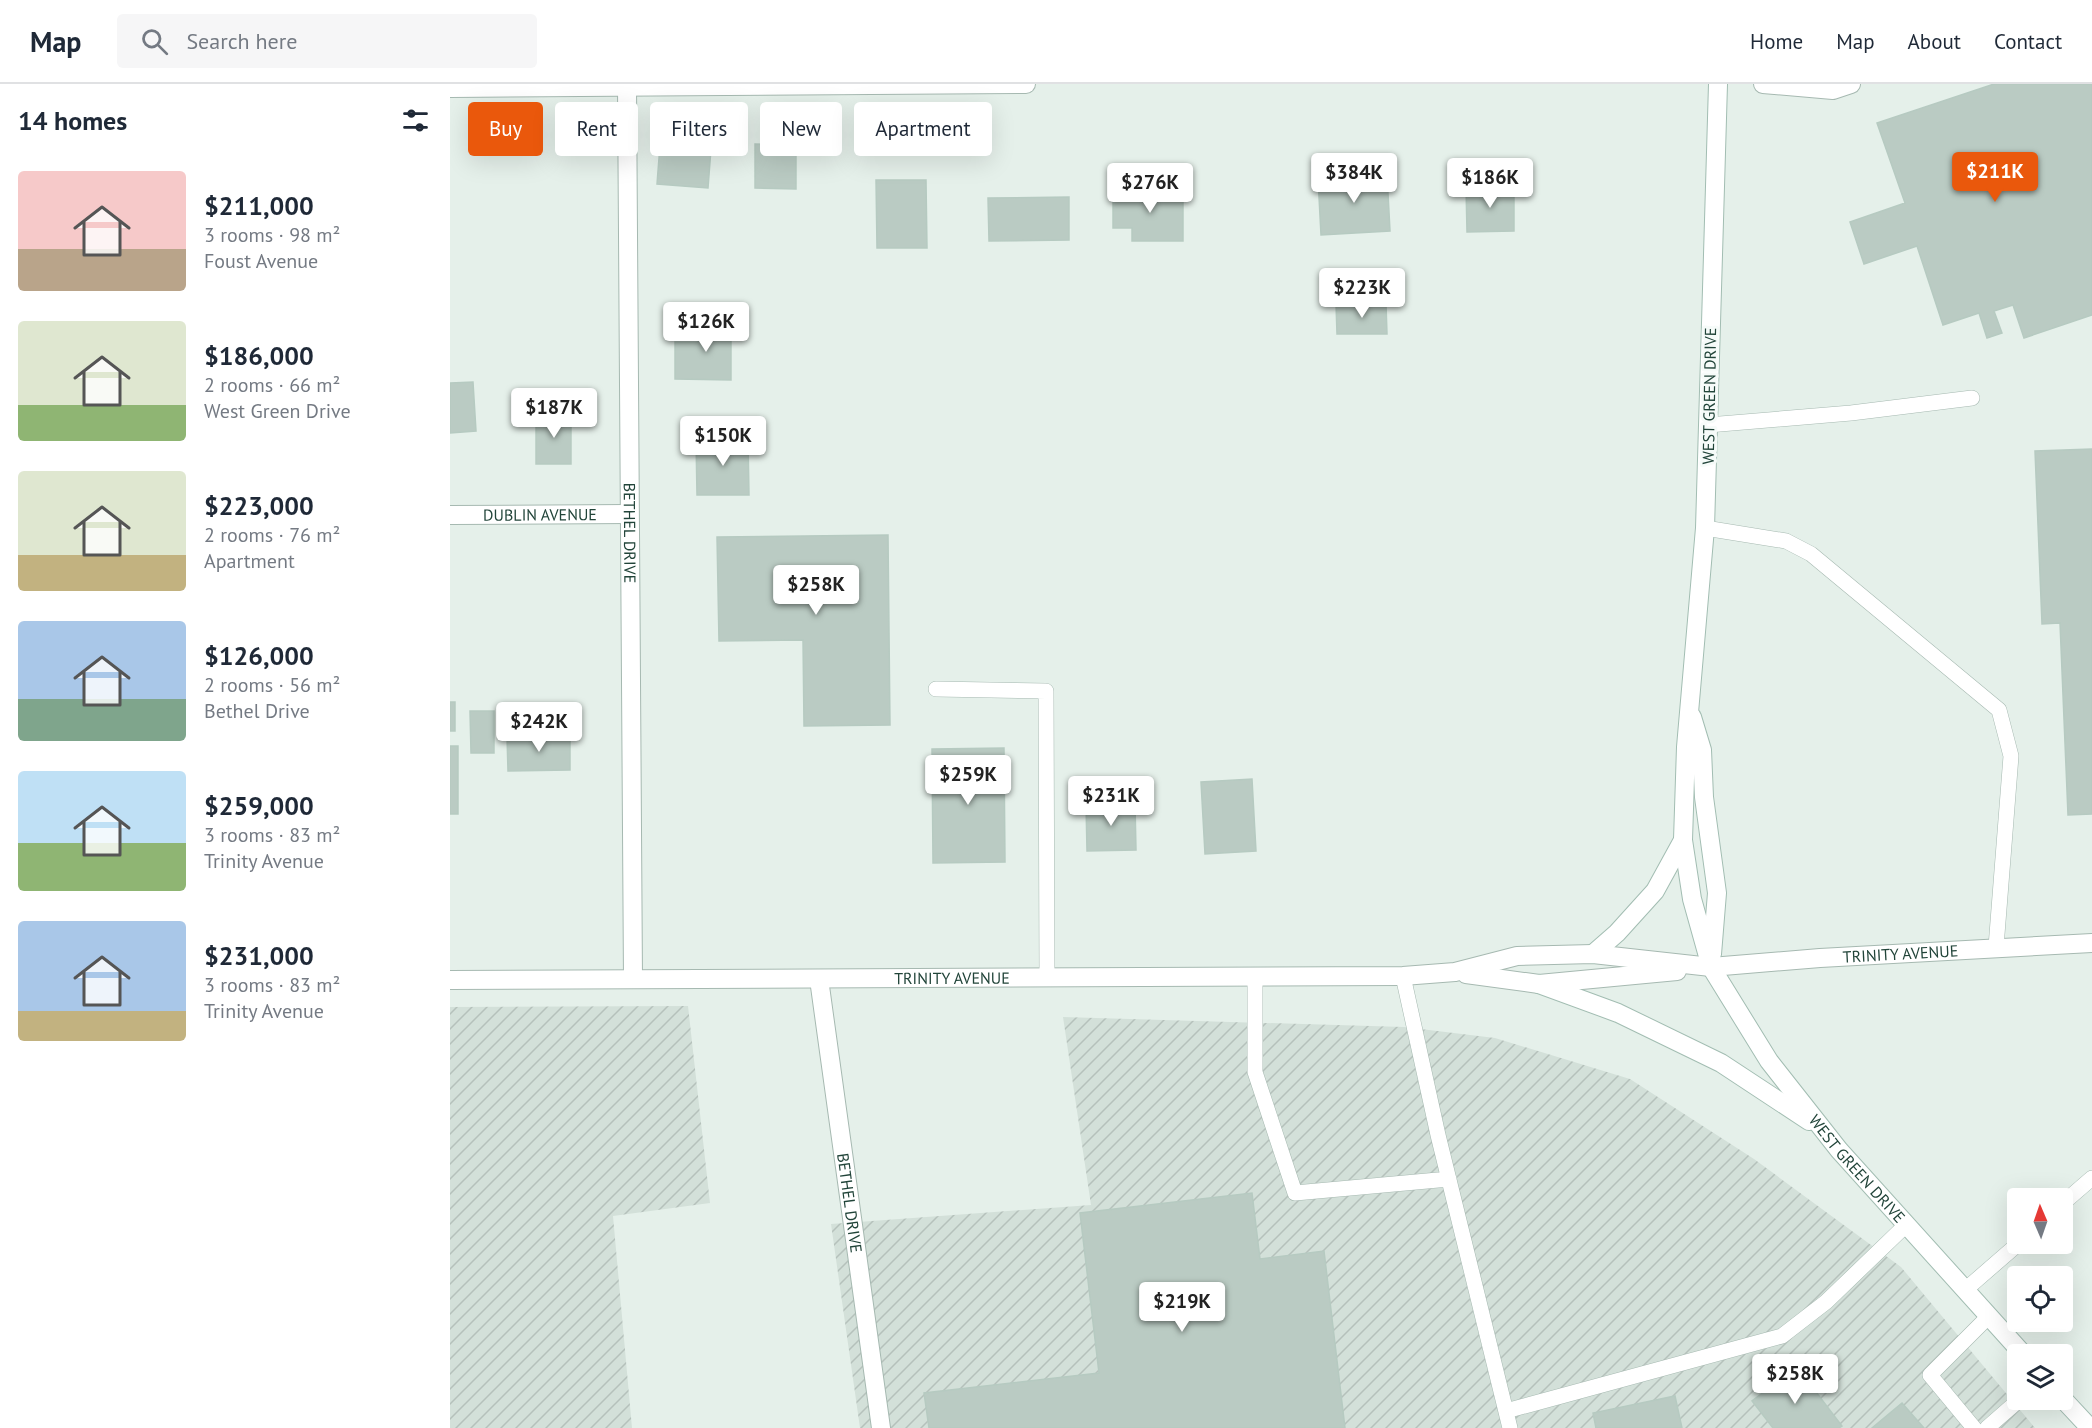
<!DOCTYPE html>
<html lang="en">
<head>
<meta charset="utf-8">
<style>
	:root { --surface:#fff; --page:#f6f6f7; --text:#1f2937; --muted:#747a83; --line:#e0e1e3; --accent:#ea580c }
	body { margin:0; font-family:"PT Sans",sans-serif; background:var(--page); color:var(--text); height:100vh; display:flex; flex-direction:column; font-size:22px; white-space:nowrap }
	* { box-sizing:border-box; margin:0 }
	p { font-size:20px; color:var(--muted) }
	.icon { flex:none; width:33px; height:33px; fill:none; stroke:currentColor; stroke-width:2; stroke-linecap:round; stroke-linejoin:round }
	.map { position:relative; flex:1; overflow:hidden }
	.panel { display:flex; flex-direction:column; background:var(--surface); width:450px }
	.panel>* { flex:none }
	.hud { position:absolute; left:18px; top:18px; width:570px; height:54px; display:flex; gap:12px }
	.needle { width:39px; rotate:358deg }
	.controls { position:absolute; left:1557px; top:1104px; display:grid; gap:12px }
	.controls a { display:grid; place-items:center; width:66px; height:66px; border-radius:6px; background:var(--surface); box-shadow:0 6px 24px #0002; font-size:30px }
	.price { position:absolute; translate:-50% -51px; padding:0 14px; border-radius:6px; background:#fff; color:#222; font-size:20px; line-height:39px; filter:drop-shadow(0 2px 3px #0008) }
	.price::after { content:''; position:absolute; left:50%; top:36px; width:18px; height:14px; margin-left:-9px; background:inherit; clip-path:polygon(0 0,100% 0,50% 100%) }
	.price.on { background:var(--accent); color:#fff }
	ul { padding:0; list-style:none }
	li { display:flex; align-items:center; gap:18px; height:150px; padding:0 18px }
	li span { display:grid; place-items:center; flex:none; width:168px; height:120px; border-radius:6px; color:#555 }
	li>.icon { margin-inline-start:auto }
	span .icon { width:72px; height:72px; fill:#fffc; stroke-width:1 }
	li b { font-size:26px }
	h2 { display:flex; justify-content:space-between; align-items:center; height:72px; padding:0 18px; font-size:26px }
	.pill { padding:0 21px; border-radius:6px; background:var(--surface); box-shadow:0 6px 24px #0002; font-size:21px; line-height:54px }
	.pill.on { background:var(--accent); color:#fff }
	header { display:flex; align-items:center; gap:36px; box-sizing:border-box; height:84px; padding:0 30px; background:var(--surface); border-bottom:2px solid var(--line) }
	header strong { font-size:28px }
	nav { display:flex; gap:33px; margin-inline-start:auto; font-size:21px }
	.search { width:420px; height:54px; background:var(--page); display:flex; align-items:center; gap:15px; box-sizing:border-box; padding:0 21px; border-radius:6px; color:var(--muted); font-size:22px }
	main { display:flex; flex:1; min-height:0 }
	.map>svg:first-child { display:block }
</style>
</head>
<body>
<header>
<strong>Map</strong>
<div class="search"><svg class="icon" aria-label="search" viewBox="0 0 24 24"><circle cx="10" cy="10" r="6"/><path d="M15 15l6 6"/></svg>Search here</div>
<nav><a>Home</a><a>Map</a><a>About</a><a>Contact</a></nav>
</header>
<main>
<section class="panel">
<h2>14 homes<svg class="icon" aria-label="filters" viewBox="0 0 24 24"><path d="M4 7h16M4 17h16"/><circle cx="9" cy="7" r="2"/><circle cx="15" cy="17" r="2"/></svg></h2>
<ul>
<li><span style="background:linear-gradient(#f6c9c9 65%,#b9a48a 0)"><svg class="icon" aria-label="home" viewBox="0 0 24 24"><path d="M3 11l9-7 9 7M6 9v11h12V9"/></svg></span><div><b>$211,000</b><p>3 rooms · 98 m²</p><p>Foust Avenue</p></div></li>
<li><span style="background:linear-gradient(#dfe7d0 70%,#8fb573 0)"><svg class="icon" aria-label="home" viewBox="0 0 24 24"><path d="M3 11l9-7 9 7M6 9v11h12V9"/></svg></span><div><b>$186,000</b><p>2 rooms · 66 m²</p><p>West Green Drive</p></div></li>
<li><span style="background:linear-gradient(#dfe7d0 70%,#c2b280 0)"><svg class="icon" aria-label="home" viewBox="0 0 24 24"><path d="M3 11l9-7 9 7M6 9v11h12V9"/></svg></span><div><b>$223,000</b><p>2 rooms · 76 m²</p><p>Apartment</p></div></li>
<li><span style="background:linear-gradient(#a9c7e8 65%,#7fa58c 0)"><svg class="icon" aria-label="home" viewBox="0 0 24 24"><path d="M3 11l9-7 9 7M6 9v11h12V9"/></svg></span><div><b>$126,000</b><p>2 rooms · 56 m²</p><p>Bethel Drive</p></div></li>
<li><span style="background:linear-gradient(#bfe0f5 60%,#8fb573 0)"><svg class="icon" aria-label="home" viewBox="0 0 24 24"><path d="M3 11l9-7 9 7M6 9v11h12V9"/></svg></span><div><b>$259,000</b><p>3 rooms · 83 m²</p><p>Trinity Avenue</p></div></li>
<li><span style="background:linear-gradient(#a9c7e8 75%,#c2b280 0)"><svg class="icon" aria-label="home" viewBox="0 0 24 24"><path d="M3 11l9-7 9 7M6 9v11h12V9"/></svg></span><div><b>$231,000</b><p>3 rooms · 83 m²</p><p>Trinity Avenue</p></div></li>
</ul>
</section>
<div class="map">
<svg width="1642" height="1344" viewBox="0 0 1642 1344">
	<defs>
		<pattern id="industrial-furrows" width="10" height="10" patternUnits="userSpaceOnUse" patternTransform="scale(1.5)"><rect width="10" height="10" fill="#d3e0d9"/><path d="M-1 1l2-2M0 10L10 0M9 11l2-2" fill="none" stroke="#b5c1bb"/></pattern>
	</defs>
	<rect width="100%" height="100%" fill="#e5f0ea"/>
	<path fill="url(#industrial-furrows)" d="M238,922l22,197 -97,13 19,212h-182v-421z
		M613,933l341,10 91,11 135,41 124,80 147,108 134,161h-1175l-29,-204 260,-19z"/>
	<path fill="#bacbc3" stroke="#b6cac1" stroke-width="1.5" d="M1544,0h98v231l-68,23 -11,-33 -19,6 8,22 -15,5 -8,-25 -36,12 -26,-79 -53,18 -14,-42 55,-19 -28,-80z
		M305,60l41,1v44l-41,-1z
		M210,61l51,4 -3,39 -51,-4z
		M937,90l3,57 -69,4 -3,-57z
		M426,96h50l1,68h-50z
		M1016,103h48v44l-47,1z
		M733,106v51h-51v-13h-19v-37z
		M619,113v43l-80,1 -1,-43z
		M886,220h50l1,30h-50z
		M248,236h33v60l-56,-1v-37h23z
		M23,298l3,49 -26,2v-50z
		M86,331h35v49h-35z
		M246,355h52l1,56h-52z
		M1642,365v365l-24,1 -8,-192 -18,1 -7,-173z
		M438,451l2,190 -86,1 -1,-86 -84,1 -2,-104z
		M0,618h5v29h-5z
		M20,627h24v42h-23z
		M120,652v34l-62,1 -1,-34z
		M0,662h8v68h-8z
		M554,664l1,114 -72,1 -1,-114z
		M802,695l4,72 -51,3 -4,-72z
		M685,719l1,47 -49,1 -1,-47z
		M802,1109l8,66 64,-8 21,177h-416l-5,-35 175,-20 -19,-160z
		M1347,1283l45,59 -3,2h-66l-21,-27z
		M1225,1312l7,32h-86l-3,-15z
		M1452,1319l22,25h-52z"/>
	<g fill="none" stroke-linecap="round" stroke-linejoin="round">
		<defs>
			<path id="service" d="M1258,341l143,-12 121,-15
				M1255,444l81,13 25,13 188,156 12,46 -15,191
				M486,605l110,2 1,286
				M805,892v96l40,121 154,-14
				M953,892l35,159 72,293
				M1612,1120l30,-26
				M1515,1206l53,-46
				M1056,1327l276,-75 44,-34 80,-77
				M1524,1344l-44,-53 59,-59
				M1537,1344l32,-28"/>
			<g id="minor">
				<path id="s1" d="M177,2l6,893"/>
				<path d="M0,4l576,-4"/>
				<path id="s2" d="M0,431l179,-1"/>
				<path id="s3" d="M1261,883l109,-9 272,-15"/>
				<path id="s4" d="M369,895l62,449"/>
			</g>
			<g id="tertiary">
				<path d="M1313,0l70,6 18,-6"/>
				<path d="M1016,890l73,10 138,-13"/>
				<path id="s5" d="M0,896l953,-4 52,-4 62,-16 76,-2 118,13"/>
			</g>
			<g id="secondary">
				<path id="s6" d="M1268,0l-13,444 -19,219 -3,93 9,59 19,68 58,94 70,89 184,204"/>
				<path d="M1242,633l10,33 2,47 13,96 -5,61"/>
				<path d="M1143,870l24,-21 38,-42 28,-51"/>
				<path d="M1089,900l79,29 103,50 88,58"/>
				<path d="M1612,1314l28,30"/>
			</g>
		</defs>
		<use href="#service" stroke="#a6b9b1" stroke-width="16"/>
		<use href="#minor" stroke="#a6b9b1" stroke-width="20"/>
		<use href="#tertiary" stroke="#a6b9b1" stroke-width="20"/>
		<use href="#secondary" stroke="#a2bdb2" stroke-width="20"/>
		<use href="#service" stroke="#fff" stroke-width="15"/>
		<use href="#minor" stroke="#fff" stroke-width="18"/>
		<use href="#tertiary" stroke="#fff" stroke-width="18"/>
		<use href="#secondary" stroke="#fff" stroke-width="18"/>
	</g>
	<g text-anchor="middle" stroke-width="6" stroke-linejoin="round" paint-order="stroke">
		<g font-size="16" fill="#214439" stroke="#f6fbf9">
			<text transform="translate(1259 312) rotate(-89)" y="6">WEST GREEN DRIVE</text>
			<text dy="6" stroke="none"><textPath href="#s2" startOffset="90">DUBLIN AVENUE</textPath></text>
			<text dy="6" stroke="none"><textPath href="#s1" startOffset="447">BETHEL DRIVE</textPath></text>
			<text dy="6" stroke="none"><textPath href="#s3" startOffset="190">TRINITY AVENUE</textPath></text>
			<text dy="6" stroke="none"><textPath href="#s5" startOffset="502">TRINITY AVENUE</textPath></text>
			<text dy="6" stroke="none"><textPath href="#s6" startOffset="1137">WEST GREEN DRIVE</textPath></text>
			<text dy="6" stroke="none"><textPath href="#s4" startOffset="226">BETHEL DRIVE</textPath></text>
		</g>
	</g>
</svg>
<div class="controls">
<a><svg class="needle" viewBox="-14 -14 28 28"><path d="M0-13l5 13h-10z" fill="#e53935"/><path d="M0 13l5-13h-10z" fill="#747a83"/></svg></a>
<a><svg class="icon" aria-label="locate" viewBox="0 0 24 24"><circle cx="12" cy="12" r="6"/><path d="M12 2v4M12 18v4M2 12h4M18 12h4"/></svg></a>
<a><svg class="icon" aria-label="layers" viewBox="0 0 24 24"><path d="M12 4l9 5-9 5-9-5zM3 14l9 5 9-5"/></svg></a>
</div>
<b class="price on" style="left:1545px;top:119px">$211K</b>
<b class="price" style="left:904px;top:120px">$384K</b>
<b class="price" style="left:1040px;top:125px">$186K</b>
<b class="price" style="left:700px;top:130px">$276K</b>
<b class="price" style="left:912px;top:235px">$223K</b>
<b class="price" style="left:256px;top:269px">$126K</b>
<b class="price" style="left:104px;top:355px">$187K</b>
<b class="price" style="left:273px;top:383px">$150K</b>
<b class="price" style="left:366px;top:532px">$258K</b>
<b class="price" style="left:89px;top:669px">$242K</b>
<b class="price" style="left:518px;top:722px">$259K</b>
<b class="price" style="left:661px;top:743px">$231K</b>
<b class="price" style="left:732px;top:1249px">$219K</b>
<b class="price" style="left:1345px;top:1321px">$258K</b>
<div class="hud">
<a class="pill on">Buy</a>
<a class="pill">Rent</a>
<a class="pill">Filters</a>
<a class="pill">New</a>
<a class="pill">Apartment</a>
</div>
</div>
</main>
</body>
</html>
